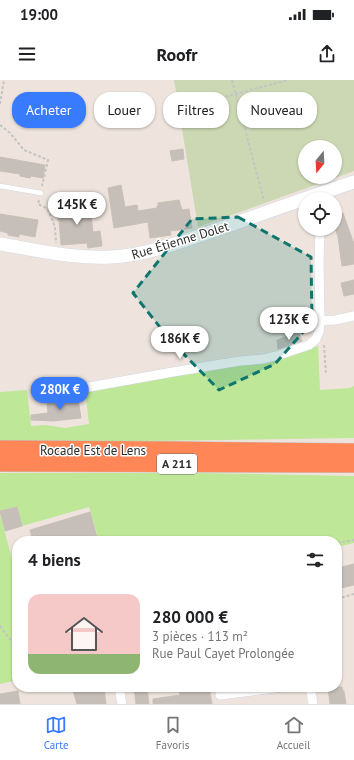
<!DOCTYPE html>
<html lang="fr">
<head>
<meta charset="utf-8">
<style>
	:root { --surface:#fff; --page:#f2f2f2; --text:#202124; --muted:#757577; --line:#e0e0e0; --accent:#397bff }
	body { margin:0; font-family:"PT Sans",sans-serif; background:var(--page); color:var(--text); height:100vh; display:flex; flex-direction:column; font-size:15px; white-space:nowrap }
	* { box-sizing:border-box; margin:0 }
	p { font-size:13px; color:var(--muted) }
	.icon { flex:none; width:22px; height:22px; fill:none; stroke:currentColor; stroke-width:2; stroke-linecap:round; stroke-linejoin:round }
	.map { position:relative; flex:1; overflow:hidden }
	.drawer { position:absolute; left:12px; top:456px; width:330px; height:156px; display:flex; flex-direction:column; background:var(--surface); border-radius:16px; box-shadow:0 1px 3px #0004 }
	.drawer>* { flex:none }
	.hud { position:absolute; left:12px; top:12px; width:330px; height:36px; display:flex; gap:8px }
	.needle { width:26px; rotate:198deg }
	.buttons { position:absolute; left:298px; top:60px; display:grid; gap:8px }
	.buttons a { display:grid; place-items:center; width:44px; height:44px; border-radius:50%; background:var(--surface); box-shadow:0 1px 3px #0004; font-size:20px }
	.price { position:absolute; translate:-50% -34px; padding:0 9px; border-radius:14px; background:#fff; color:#222; font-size:13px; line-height:26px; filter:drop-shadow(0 1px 2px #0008) }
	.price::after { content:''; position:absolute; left:50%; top:24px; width:12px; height:9px; margin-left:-6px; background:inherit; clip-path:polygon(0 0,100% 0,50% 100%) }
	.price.current { background:var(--accent); color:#fff }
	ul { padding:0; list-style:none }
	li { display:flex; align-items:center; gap:12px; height:100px; padding:0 16px }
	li+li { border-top:1px solid var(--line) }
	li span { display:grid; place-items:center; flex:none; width:112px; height:80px; border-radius:12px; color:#555 }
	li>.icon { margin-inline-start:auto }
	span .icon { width:48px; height:48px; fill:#fffc; stroke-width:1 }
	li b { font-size:17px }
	h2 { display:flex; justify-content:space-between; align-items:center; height:48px; padding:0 16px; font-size:17px }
	.chip { padding:0 14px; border-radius:16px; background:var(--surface); box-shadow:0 1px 3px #0004; font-size:14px; line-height:36px }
	.chip.current { background:var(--accent); color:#fff }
	.status { display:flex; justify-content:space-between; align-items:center; height:28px; padding:0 20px; background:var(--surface); direction:ltr }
	.status svg { height:11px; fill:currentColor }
	header { display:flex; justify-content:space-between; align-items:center; height:52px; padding:0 16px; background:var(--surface); font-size:18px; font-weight:600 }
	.menu { display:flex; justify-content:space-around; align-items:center; height:56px; border-top:1px solid var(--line); background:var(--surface); font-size:11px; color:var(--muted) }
	.menu a { display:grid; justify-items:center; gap:2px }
	.menu .current { color:var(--accent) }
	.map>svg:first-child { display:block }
</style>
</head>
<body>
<div class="status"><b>19:00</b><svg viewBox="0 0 49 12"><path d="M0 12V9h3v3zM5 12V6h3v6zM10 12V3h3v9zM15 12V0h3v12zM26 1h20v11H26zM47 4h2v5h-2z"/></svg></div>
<header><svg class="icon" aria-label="menu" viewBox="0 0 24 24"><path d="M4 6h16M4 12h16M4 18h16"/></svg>Roofr<svg class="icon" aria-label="share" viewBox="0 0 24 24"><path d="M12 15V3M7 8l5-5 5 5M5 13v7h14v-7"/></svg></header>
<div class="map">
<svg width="354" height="624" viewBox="0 0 354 624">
	<rect width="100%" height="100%" fill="#eee4dd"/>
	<path fill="#bee797" d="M318,266l2,44 30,-2 4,-2v52l-354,5v-51l27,-2 4,36 15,-1 19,3 24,-4 -4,-34 182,-29z
		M0,393h198l156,3v67l-17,4v-6h-238l-10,-34 -67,19 -5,-19 -17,4z
		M0,434l17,64v102l-17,4z"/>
	<path fill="#cbd8b3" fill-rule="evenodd" d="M174,0h180v91l-156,56zM305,67h30v30h-30z"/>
	<path fill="#c6beb9" stroke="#c9c0b6" d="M124,32l2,11 -14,1 -1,-10z
		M183,69l1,10 -12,2 -2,-10z
		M0,77l45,8 -2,13 -12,-2 -1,2 -10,-2v-2l-20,-3z
		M121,105l4,22 12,-2 1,6 19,-3v-2h1v-3l21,-3 3,10 7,-1 3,19 -22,3 1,4 -21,3 -2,-16 -34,6 -6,-40z
		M83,124v3l7,-1 3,26 7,-1 2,15 -14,2 -1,-5 -26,2 -2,-25h-1l-2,-14z
		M343,133l11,31v20l-12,2 -4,-29 -3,-9v-13z
		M0,134l38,6 -3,17 -16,-3v3l-11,-2v-2l-8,-2z
		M354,200v14l-10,2 -3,-13z
		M299,252l3,9 -24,8 -1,-9z
		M78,319l3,19 -28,3 -22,-1v-5l17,-2 -1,-11z
		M17,427l5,19 -17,5 -5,-20z
		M90,432l8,29h-14v-2l-7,2h-44l-3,-11z
		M354,484v21l-17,4v-21z
		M72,607h32l2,17h-29z
		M134,607h13l2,17h-13z
		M179,607h30l3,17h-59v-5l27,-4z
		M328,607h14l1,4h1l2,13h-16z
		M18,611l2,13h-20v-10z"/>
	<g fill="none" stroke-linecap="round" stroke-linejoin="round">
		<defs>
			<path id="lane" d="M0,106l41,7"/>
			<path id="street" d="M320,241l15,-1 19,-4
				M38,315l40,-6 95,-17 67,-11 23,-2 16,-4 30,-10 7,-6 1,-3 2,-4 1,-11 -1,-58 1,-34
				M119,607l3,17
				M310,607l3,17
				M220,615l62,-8"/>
			<path id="secondary" d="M0,164c37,6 74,15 111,13 35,-1 75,-17 108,-28 45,-16 90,-32 135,-47"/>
			<path id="highway" d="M0,369l168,1 186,2
				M0,383l354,1"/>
		</defs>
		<use href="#lane" stroke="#d2d8e5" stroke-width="5.5"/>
		<use href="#street" stroke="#d2d8e5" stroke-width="10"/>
		<use href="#secondary" stroke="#d2d8e5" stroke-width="14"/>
		<use href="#highway" stroke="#c4c4c4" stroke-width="18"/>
		<path stroke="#c4c4c4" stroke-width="2" stroke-dasharray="3 2" stroke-linecap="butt" d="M232,0l32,121
			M0,24l4,-24
			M182,28l106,-28
			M0,45l10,8 14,17 24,10 -6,26
			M39,120l-1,4 10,5 7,18 1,16
			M324,265l2,30
			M337,463l17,-3
			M337,519l17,-5
			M0,546l8,11 9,9"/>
		<use href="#lane" stroke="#fff" stroke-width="4.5"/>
		<use href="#street" stroke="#fff" stroke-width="9"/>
		<use href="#secondary" stroke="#fff" stroke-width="13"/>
		<use href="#highway" stroke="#ff8757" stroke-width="17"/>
	</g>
	<path fill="#0f766e" fill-opacity="0.2" stroke="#0f766e" stroke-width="3" stroke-dasharray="8 5" stroke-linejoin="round" d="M238,137l73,40 1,65 -37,42 -56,26 -49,-50 -37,-47 59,-74z"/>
	<g text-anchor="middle" stroke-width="3" stroke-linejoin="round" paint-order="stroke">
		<rect fill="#fff" stroke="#6b6b6b" stroke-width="1" x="157" y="374" width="40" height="20" rx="3"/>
		<g font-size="12" font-weight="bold" fill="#2b2b2b">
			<text x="177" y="388">A 211</text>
		</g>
		<g font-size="13" fill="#2b2b2b" stroke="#fff">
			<text transform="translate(180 160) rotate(-17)" y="5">Rue Étienne Dolet</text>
			<text x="93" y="375">Rocade Est de Lens</text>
		</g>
	</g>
</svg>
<div class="buttons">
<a><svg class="needle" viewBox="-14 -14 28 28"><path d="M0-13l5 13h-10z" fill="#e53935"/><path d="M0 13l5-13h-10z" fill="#757577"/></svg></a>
<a><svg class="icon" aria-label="locate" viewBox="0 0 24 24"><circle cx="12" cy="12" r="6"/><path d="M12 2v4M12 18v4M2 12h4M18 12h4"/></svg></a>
</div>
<b class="price" style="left:77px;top:146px">145K €</b>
<b class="price" style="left:289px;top:261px">123K €</b>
<b class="price" style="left:180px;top:280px">186K €</b>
<b class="price current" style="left:60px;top:331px">280K €</b>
<div class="hud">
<a class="chip current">Acheter</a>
<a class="chip">Louer</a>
<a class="chip">Filtres</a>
<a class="chip">Nouveau</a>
</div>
<section class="drawer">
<h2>4 biens<svg class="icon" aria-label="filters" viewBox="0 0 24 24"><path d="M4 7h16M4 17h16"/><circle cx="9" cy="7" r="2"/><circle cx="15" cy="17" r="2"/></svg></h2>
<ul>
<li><span style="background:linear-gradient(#f6c9c9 75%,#8fb573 0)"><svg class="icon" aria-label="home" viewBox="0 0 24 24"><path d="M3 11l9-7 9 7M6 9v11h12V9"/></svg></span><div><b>280 000 €</b><p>3 pièces · 113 m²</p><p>Rue Paul Cayet Prolongée</p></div></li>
</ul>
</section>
</div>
<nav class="menu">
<a class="current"><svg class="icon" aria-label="map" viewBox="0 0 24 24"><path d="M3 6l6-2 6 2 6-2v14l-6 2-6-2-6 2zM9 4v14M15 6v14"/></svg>Carte</a>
<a><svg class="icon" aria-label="saved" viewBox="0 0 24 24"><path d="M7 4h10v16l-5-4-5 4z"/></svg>Favoris</a>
<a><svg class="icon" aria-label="home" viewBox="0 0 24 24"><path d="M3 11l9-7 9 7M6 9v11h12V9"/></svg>Accueil</a>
</nav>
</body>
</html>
